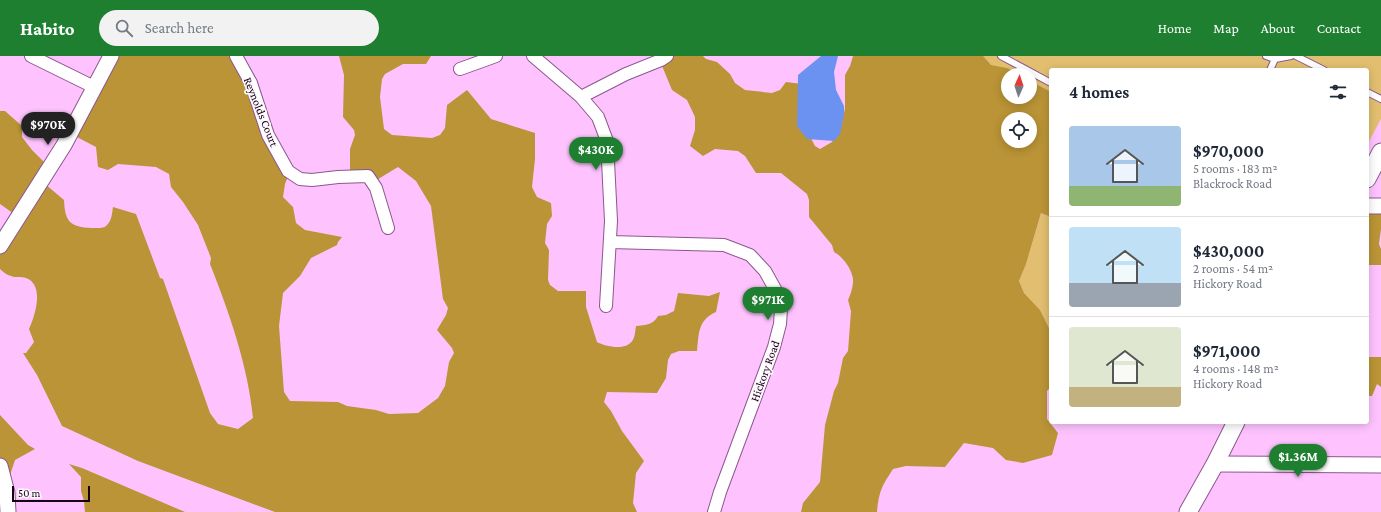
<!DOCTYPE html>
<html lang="en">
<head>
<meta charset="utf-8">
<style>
	:root { --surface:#fff; --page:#f2f2f3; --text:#1f2937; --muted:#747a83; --line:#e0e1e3; --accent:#1e7f31 }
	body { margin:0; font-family:"Crimson Pro",serif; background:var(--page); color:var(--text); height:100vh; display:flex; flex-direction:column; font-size:15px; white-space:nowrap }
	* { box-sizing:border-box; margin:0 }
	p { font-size:13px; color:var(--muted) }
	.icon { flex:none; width:22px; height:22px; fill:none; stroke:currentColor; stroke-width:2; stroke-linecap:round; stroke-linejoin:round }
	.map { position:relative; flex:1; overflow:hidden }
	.side { position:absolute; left:1049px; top:12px; width:320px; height:356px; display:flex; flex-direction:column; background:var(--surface); border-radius:4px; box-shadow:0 2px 10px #0003 }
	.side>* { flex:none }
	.needle { width:26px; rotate:3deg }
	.tools { position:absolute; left:1001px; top:12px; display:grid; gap:8px }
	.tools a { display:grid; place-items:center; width:36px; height:36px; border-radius:50%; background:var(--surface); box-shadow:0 2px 10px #0003; font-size:20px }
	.scale { position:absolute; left:12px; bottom:10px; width:78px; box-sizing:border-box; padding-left:4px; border:2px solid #150316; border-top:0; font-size:11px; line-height:14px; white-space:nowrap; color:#150316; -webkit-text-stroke:3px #fff9ff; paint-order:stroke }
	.price { position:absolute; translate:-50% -34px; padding:0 9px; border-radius:14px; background:var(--accent); color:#fff; font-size:13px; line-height:26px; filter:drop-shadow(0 1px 2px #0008) }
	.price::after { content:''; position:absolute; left:50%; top:24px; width:12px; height:9px; margin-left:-6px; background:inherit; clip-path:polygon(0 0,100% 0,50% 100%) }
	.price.selected { background:#222; color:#fff }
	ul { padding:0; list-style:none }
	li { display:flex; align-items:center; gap:12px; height:100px; padding:0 20px }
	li+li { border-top:1px solid var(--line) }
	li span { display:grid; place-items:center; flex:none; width:112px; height:80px; border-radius:4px; color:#555 }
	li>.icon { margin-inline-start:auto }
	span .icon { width:48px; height:48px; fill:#fffc; stroke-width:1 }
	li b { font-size:17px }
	h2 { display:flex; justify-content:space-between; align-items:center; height:48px; padding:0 20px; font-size:17px }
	header { display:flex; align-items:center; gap:24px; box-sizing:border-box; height:56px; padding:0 20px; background:var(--accent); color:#fff }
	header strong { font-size:19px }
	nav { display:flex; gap:22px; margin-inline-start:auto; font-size:14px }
	.search { width:280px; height:36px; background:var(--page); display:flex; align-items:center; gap:10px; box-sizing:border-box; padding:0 14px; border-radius:22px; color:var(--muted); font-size:15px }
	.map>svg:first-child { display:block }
</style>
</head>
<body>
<header>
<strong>Habito</strong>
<div class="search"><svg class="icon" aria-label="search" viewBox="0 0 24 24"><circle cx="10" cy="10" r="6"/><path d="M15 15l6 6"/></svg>Search here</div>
<nav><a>Home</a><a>Map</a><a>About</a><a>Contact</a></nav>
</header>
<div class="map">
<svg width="1381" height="456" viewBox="0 0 1381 456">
	<rect width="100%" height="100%" fill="#fec3fe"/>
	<path fill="#e2bf70" d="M955,0h426v63l-14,26v-75h-316v36l-21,-11v-20h-22z
		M1041,157l10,4v30l-2,5 2,2v78l-11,-22 -16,-17 -5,-12 7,-17z"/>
	<path fill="#ba9436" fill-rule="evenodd" d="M109,0h129l52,115 -5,13 -2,13 10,10 3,16 9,7 37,7 -4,5 -1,3 -26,13 -11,18 -17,17 -4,33 5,66 6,9 48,1 9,4 29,4 13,4 29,-1 20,-15 7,-12 4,-24 5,-9 -2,-5 -15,-18 9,-15 2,-7 -5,-9 -12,-93 -15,-25 -18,-14 -23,14 -25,-7v-25l5,-14 -1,-5 -11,-13 1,-42 -5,-19h92l-5,8h-23l-18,10 -3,5 -2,18 4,32 8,6 40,3 8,-3 5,-7 2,-23 20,-15 24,29 44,14v26l-3,28 5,10 14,6 1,13 -5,8 -2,19 4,7 -1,30 2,5 8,6h28v16l11,35c7,4 24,8 32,2 6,-3 6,-12 7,-18 10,-1 17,-1 22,-10l8,-1 8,-4 4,-18 31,3 11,-4 -4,20c-18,8 -17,21 -19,39h-18l-8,3 -3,6 -2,18 -9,15 -50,-1 -3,10 7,9 11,20 22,30 -8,12 -3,30 4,9h-362l-137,-51 -76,-35 -25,-51 -14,-22h3l8,-11 -5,-13c6,-13 16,-44 -3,-51 -5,-2 -11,0 -15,-2 -4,-1 -8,-4 -11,-7v-22l17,-31 -17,-12v-93h5l17,15v11l10,13 17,17 -4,17 19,16c1,22 6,27 28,28 5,0 12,1 15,-3 5,-5 5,-12 6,-18l23,7 24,64 3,1 47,134 8,11 20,5 15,-11c-5,-52 -24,-106 -43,-154l1,-6 -13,-33 -15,-23 -12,-15 -2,-13 -13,-7 -38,-3 -10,6 -10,-3 -2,-20 -23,-12z
		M665,0h38l3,3 11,3 13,12 5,9 10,7 27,3 8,-3 6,-8 16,2 -1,35 14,27 5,3 12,-7 10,-19 3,-15v-33l5,-9 3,-10h130l8,9 16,3 13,7h-12v22h22v-16l21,11v125l-10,-4 -15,51 -7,17 5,12 16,17 11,22v55l-4,4v28l11,14 -6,22 -29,8 -17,-3 -13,-12 -29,-5 -19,24 -39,-1 -13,3c-11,17 -14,22 -16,43h-76l2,-9 17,-21 5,-57 9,-34 4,-8 5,-25 5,-7 3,-40 -3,-11c3,-6 7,-18 4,-25 -2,-8 -10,-19 -18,-23l-2,-7 -23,-28v-17l-2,-6 -26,-21h-25l-11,-17 -7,-5 -23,-2 -12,7 -13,-10 5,-16v-13l-8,-17 -15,-10 -12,-29zM1008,63h22v22h-22z
		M1367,149h14v24l-2,15 2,5v16h-14z
		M1367,301h14v30l-4,-3 -5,12h-5z
		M0,359l28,30 7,4 -20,11 -9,27 1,25h-7z
		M69,408l13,4 103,44h-100l-1,-11 -3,-10v-14z"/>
	<path fill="#6b91f1" d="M821,0h17l-4,16 2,18 8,16v9l-4,19 -6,7 -27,-2 -10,-13 1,-51z"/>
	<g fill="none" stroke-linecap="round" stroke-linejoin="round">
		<defs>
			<path id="service" d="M1001,0l50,27
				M1266,0l9,3
				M1296,0l28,14
				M1270,14l5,-11 16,-3
				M1367,36l14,7"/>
			<path id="minor" d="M31,0l63,31
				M236,0l15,27 17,52 20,36 12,8 12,1 26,-3 30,-1 8,12 12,40
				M533,0l48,41 17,20 9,24 4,80 -5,85
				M460,13l36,-13
				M581,41l45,-23 35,-14 6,-4
				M610,186l114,3 26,10 15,16 10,18 6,20 -1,15 -6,23 -54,145 -6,20"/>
			<path id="tertiary" d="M1367,150h14
				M0,190l64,-101 47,-89
				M1215,408l166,1
				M0,410l7,27 1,19"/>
			<path id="secondary" d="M1367,123l14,-27
				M1188,456l27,-48 21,-42"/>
		</defs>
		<use href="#service" stroke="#8c578d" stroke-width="8"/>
		<use href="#minor" stroke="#8c578d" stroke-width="14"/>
		<use href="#tertiary" stroke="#8c578d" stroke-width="17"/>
		<use href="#secondary" stroke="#8c578d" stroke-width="19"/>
		<use href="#service" stroke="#fff" stroke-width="6"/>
		<use href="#minor" stroke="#fff" stroke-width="12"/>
		<use href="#tertiary" stroke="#fff" stroke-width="15"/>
		<use href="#secondary" stroke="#fff" stroke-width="17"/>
	</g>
	<g text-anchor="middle" stroke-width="3.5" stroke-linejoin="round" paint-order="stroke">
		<g font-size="12" fill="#150316" stroke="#fff9ff">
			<text transform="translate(261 56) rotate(68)" y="4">Reynolds Court</text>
			<text transform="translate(765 315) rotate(-70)" y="4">Hickory Road</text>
		</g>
	</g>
</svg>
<div class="tools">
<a><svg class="needle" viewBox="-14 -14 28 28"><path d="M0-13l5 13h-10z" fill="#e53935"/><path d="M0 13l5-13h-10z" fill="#747a83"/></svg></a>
<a><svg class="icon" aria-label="locate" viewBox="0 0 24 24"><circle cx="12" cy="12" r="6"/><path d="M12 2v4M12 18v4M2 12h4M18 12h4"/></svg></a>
</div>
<div class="scale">50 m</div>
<b class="price selected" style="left:48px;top:90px">$970K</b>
<b class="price" style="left:596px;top:115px">$430K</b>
<b class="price" style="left:768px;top:265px">$971K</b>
<b class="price" style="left:1298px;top:422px">$1.36M</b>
<section class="side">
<h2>4 homes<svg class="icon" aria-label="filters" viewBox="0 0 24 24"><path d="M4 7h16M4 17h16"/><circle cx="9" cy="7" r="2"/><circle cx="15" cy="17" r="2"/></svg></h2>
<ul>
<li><span style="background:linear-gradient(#a9c7e8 75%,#8fb573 0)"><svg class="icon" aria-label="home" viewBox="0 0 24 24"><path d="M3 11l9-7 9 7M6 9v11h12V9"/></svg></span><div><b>$970,000</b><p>5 rooms · 183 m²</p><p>Blackrock Road</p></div></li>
<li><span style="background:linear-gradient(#bfe0f5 70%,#9aa5b1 0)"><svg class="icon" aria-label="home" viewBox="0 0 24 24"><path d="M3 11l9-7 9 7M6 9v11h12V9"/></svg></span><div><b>$430,000</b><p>2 rooms · 54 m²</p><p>Hickory Road</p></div></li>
<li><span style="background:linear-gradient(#dfe7d0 75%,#c2b280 0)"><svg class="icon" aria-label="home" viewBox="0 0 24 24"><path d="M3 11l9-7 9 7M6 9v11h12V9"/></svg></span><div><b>$971,000</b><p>4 rooms · 148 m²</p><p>Hickory Road</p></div></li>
</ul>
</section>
</div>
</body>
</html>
